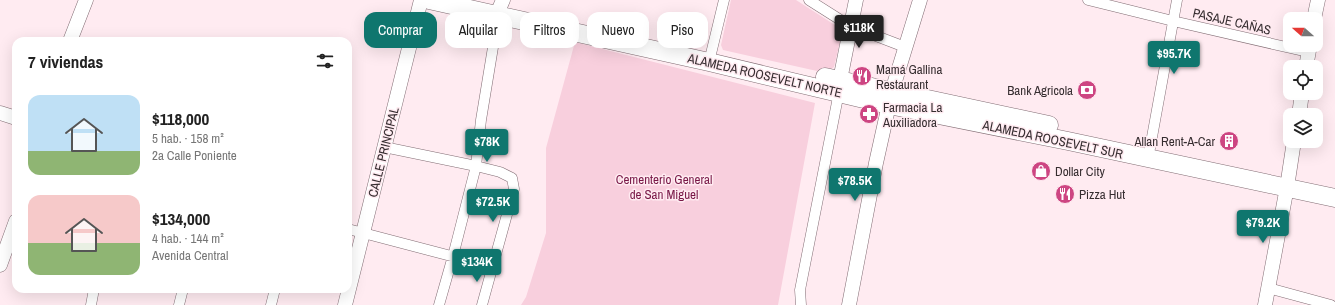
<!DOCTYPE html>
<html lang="es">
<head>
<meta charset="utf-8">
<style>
	:root { --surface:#fff; --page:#f2f2f2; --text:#222; --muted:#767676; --accent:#0f766e }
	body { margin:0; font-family:"Archivo Narrow",sans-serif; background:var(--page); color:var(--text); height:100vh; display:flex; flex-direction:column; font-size:15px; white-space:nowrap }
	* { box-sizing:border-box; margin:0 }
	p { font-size:13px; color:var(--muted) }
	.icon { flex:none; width:22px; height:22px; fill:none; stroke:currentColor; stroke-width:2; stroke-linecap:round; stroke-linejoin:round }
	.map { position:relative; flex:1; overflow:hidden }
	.panel { position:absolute; left:12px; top:37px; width:340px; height:256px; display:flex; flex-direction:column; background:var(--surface); border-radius:12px; box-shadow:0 4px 16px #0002 }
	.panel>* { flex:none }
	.top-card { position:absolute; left:364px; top:12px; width:380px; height:36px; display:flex; gap:8px }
	.needle { width:26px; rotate:291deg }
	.tools { position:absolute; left:1283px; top:12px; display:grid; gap:8px }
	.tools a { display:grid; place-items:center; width:40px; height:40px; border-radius:8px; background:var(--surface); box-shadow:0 4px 16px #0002; font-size:20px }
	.price { position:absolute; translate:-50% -34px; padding:0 9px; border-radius:4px; background:var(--accent); color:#fff; font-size:13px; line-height:26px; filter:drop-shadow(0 1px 2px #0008) }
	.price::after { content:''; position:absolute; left:50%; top:24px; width:12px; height:9px; margin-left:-6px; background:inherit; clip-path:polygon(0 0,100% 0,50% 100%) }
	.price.current { background:#222; color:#fff }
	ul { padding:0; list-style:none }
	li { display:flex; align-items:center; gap:12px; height:100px; padding:0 16px }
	li span { display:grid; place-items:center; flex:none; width:112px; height:80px; border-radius:12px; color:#555 }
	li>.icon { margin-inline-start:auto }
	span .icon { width:48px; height:48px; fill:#fffc; stroke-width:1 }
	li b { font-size:17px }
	h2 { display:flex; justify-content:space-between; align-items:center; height:48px; padding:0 16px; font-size:17px }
	.tag { padding:0 14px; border-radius:12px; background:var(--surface); box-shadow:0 4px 16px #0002; font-size:14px; line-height:36px }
	.tag.current { background:var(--accent); color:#fff }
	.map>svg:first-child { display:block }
</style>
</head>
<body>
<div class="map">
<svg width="1335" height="305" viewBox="0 0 1335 305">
	<rect width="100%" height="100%" fill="#ffebf1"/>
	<path fill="#f8cfdd" d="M731,0h65l42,27 4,6 -8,34 -8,6 -103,-23 -2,-5z
		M575,42l240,61 -37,202h-257l5,-8 20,-64v-85z"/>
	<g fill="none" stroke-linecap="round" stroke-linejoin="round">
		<defs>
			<path id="street" d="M809,0l41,26 55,21
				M1088,0l85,21 135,31
				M709,62l15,-62
				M384,147l92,19 24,6 12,6 2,11 -32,116
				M1148,159l29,-159
				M348,229l145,38
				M1268,288l63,17
				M91,305l3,-16
				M179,305l4,-16
				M271,305l4,-16
				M439,305l14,-49 23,-90 5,-46 16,-97 -1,-7
				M801,305l-1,-15 39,-198"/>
			<path id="secondary" d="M496,16l7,-16
				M1314,19l4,-19
				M70,41l16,-41
				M1306,67l4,-22
				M837,89l3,-9 16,-80
				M0,113l16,5
				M1299,115l3,-22
				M0,265l16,-44
				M345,305l76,-305
				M849,305l27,-142 16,-72 28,-91
				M1265,305l22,-118 7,-46"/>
			<path id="highway" d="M429,0l280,62 180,43 179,36 267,57
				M825,77l224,48"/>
		</defs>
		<use href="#street" stroke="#826d74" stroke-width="11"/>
		<use href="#secondary" stroke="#826d74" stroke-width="15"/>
		<use href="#highway" stroke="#826d74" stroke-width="19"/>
		<use href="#street" stroke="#fff" stroke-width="10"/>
		<use href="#secondary" stroke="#fff" stroke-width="14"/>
		<use href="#highway" stroke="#fff" stroke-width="18"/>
	</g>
	<defs>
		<symbol id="restaurant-disc" viewBox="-11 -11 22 22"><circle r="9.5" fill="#cd4582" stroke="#ffebf1"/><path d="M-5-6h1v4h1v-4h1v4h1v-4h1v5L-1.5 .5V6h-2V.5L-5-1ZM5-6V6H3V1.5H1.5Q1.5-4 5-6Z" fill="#fff"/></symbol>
		<symbol id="bank-disc" viewBox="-11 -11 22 22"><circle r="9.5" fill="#cd4582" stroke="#ffebf1"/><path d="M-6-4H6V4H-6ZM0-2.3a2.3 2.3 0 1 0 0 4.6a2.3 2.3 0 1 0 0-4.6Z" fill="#fff"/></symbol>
		<symbol id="pharmacy-disc" viewBox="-11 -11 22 22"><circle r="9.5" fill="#cd4582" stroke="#ffebf1"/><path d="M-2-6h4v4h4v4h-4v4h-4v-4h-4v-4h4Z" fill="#fff"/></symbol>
		<symbol id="building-disc" viewBox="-11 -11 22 22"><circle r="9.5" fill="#cd4582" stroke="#ffebf1"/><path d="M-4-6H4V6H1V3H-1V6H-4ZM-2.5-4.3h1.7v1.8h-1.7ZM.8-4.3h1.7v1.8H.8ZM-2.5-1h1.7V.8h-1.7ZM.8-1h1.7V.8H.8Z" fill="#fff"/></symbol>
		<symbol id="shop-disc" viewBox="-11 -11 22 22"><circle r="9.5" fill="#cd4582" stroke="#ffebf1"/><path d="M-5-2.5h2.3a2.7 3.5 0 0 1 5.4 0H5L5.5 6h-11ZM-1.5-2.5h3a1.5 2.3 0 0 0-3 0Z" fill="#fff"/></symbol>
	</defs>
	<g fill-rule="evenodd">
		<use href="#restaurant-disc" x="851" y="65" width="22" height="22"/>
		<use href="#bank-disc" x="1076" y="79" width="22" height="22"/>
		<use href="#pharmacy-disc" x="858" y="103" width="22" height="22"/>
		<use href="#building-disc" x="1218" y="130" width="22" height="22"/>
		<use href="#shop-disc" x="1030" y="160" width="22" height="22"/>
		<use href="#restaurant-disc" x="1054" y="183" width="22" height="22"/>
	</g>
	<g text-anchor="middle" stroke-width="3" stroke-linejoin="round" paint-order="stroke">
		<g font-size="13" fill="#362d30" stroke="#ffebf1">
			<text transform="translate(1232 21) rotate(13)" y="5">PASAJE CAÑAS</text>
			<text transform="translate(765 75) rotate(13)" y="5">ALAMEDA ROOSEVELT NORTE</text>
			<text transform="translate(1053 139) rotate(12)" y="5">ALAMEDA ROOSEVELT SUR</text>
			<text transform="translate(383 152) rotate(-76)" y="5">CALLE PRINCIPAL</text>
		</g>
		<g font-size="13" fill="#362d30" stroke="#ffebf1" text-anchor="start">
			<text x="876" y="74">Mamá Gallina<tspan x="876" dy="15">Restaurant</tspan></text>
			<text x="1073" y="95" text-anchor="end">Bank Agricola</text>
			<text x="883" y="112">Farmacia La<tspan x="883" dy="15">Auxiliadora</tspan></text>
			<text x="1215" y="146" text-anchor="end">Allan Rent-A-Car</text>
			<text x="1055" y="176">Dollar City</text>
			<text x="1079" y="199">Pizza Hut</text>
		</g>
		<g font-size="13" fill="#781746" stroke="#ffebf1">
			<text x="664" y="184">Cementerio General<tspan x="664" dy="15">de San Miguel</tspan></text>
		</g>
	</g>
</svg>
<div class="tools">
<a><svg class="needle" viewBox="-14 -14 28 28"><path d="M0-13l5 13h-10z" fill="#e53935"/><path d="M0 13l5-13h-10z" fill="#767676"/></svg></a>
<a><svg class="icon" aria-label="locate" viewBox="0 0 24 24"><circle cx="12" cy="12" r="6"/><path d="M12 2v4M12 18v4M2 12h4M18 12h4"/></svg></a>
<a><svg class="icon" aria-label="layers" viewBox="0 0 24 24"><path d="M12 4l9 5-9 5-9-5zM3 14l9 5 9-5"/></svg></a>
</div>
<b class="price current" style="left:859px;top:49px">$118K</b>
<b class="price" style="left:1174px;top:75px">$95.7K</b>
<b class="price" style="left:487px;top:163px">$78K</b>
<b class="price" style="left:855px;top:202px">$78.5K</b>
<b class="price" style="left:493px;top:223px">$72.5K</b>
<b class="price" style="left:1263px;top:244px">$79.2K</b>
<b class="price" style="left:477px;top:283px">$134K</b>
<div class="top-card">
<a class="tag current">Comprar</a>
<a class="tag">Alquilar</a>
<a class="tag">Filtros</a>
<a class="tag">Nuevo</a>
<a class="tag">Piso</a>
</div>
<section class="panel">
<h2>7 viviendas<svg class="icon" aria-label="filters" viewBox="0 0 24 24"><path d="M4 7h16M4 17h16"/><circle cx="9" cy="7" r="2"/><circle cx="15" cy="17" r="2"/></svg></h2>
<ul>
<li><span style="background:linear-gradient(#bfe0f5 70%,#8fb573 0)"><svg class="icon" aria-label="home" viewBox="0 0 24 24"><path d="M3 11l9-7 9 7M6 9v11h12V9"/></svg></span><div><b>$118,000</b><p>5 hab. · 158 m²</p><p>2a Calle Poniente</p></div></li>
<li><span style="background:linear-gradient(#f6c9c9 60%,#8fb573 0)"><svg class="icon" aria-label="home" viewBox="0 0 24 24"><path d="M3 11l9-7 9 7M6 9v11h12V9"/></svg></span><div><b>$134,000</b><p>4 hab. · 144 m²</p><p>Avenida Central</p></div></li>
</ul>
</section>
</div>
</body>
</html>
